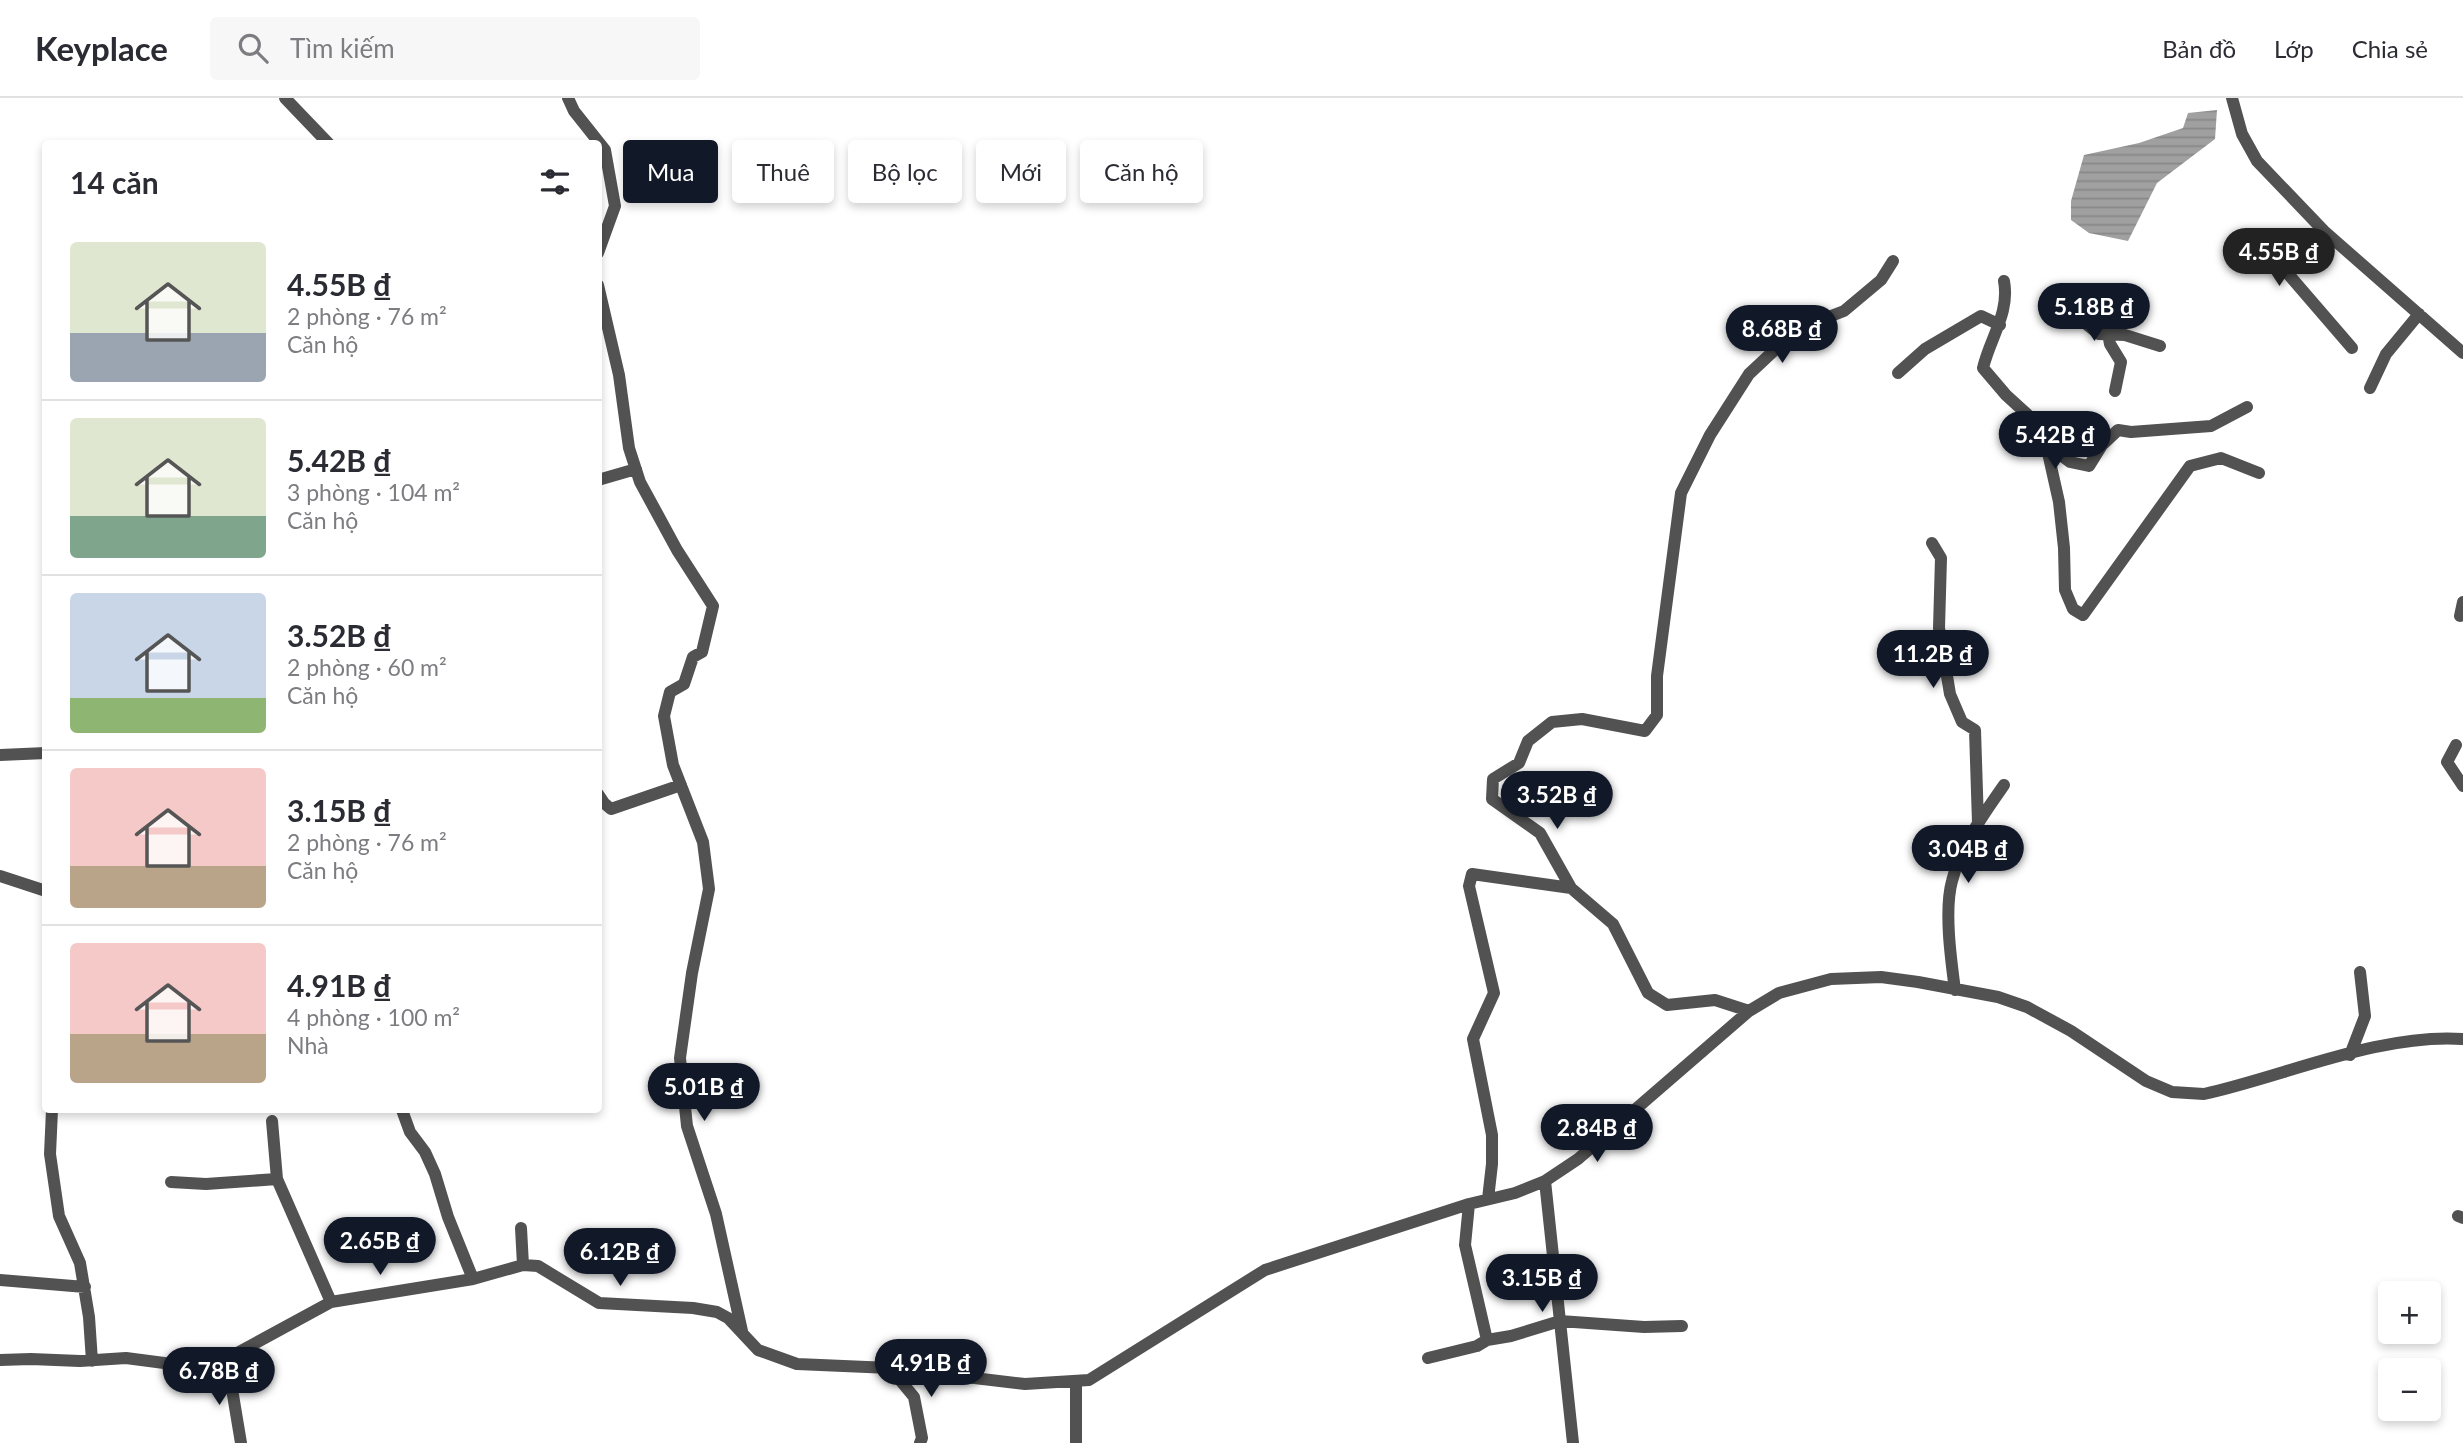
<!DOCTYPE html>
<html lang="vi">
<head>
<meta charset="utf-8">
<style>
	:root { --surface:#fff; --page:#f7f7f7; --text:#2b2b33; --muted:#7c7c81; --line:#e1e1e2; --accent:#111827 }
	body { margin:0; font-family:Lato,sans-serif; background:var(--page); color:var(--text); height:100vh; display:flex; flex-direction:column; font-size:26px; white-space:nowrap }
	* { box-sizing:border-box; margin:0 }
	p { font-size:23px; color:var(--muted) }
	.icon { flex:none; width:38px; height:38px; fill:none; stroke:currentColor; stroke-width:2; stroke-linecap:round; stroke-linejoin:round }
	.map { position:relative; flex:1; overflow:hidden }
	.side { position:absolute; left:42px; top:42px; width:560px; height:973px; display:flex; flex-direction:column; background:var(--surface); border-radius:7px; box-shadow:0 4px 10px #0003 }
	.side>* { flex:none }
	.guide { position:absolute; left:623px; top:42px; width:665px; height:63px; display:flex; gap:14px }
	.controls { position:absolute; left:2378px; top:1183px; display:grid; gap:14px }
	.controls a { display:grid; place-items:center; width:63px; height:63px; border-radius:7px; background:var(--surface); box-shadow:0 4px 10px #0003; font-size:35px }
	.price { position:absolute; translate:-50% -60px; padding:0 16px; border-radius:24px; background:var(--accent); color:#fff; font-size:23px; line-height:46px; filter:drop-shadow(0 2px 4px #0008) }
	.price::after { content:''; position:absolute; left:50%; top:42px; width:21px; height:16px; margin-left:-10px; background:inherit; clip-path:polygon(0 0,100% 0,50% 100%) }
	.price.selected { background:#222; color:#fff }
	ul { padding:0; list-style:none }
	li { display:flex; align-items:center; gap:21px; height:175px; padding:0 28px }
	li+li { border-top:2px solid var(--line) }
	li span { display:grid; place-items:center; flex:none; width:196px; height:140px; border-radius:7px; color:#555 }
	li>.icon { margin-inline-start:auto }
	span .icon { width:84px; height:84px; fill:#fffc; stroke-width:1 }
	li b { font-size:30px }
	h2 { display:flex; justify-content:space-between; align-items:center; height:84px; padding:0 28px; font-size:30px }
	.chip { padding:0 24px; border-radius:7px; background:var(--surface); box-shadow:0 4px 10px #0003; font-size:24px; line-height:63px }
	.chip.selected { background:var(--accent); color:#fff }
	header { display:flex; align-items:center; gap:42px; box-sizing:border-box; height:98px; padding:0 35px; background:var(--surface); border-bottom:2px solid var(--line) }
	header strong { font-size:33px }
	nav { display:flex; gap:38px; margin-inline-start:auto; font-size:24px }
	.search { width:490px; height:63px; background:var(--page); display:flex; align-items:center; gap:18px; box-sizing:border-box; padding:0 24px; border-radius:7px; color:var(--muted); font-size:26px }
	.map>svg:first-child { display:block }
</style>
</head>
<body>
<header>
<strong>Keyplace</strong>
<div class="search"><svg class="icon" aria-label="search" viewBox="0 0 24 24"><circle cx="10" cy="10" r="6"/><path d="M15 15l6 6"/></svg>Tìm kiếm</div>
<nav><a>Bản đồ</a><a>Lớp</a><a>Chia sẻ</a></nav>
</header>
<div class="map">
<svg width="2463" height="1345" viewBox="0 0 2463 1345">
	<defs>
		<pattern id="water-rules" width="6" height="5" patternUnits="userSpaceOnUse" patternTransform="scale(1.75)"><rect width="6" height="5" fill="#a0a0a0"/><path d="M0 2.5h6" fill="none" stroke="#888"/></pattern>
	</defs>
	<rect width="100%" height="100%" fill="#fff"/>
	<path fill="url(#water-rules)" d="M2217,12l-2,29 -58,44 -29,58 -39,-8 -18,-13v-19l13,-46 55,-12 44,-15 5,-15z"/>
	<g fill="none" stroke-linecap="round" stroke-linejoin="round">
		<path stroke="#525252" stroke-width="12" d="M285,0l44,46
			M568,0l6,13 31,39 10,56 -17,47
			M2232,0l10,36 15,27 67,70 139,122
			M2324,133l-41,37 69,80
			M2004,183c6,32 -14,57 -21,87l23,27 23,21 17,28 24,18 19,4 13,-21 16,-15 13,2 80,-6 36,-19
			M598,187l21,90 10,73 11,34 37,68 36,56 -11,46 -9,5 -9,27 -14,8 -6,24 9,49 30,77 6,47 -17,84 -12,85 7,68 29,88 26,117
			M2100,194l10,52 11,18 -6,29
			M2048,205l28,13 23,18 26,1 35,11
			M1898,275l27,-24 56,-33 19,9
			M2370,290l16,-34 33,-40
			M2046,346l13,58 5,46 1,42 8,19 10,6 107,-149 31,-8 38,15
			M598,382l38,-11
			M1932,445l9,15 -2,70 11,66 12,28 13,8 3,93
			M2460,518l3,-14
			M2456,647l-9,17 16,24
			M0,657l46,-2
			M598,696l6,9 7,6 70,-24
			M0,778l46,15
			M1571,790l42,36 35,69 19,12 48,-5 34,11
			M1955,892c-4,-30 -11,-80 -3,-109 9,-36 31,-66 52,-96
			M2350,957l15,-39 -5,-44
			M52,1012l-2,44 9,62 21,47 9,54 3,44
			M402,1012l8,22 15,20 10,22 13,43 25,62
			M272,1023l5,58 54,123
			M1545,1083l28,262
			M171,1084l35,2 71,-5
			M1488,1101l4,-35v-29l-19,-96 21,-46 -25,-107 3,-12 99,14 -31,-55 -48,-34 1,-20 26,-16 9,-22 24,-19 30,-3 63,12 12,-16v-39l24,-183 29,-58 39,-61 48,-45 47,-18 37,-31 12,-19
			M1469,1106l-4,41 22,95
			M2458,1118l5,2
			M521,1130l2,37
			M0,1182l85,7
			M1428,1260l49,-12 10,-6 24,-4 49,-15 84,6 38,-1
			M0,1262l31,-1 49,2 46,-3 61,8 30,-2 114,-62 142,-23 50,-14 15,1 61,37 94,5 24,4 11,6 30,32 39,14 93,4 135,16 64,-4 176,-110 204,-66 46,-11 30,-12 33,-22 171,-148 30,-18 52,-14 50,-2 37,5 80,15 29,10 44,24 75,50 26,11 32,2c81,-18 176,-61 259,-55
			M217,1266l15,25 9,54
			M890,1270l24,29 8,41 -2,5
			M1076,1345v-61"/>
	</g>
</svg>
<div class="controls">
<a>+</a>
<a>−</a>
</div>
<b class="price selected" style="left:2279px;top:190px">4.55B ₫</b>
<b class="price" style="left:2094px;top:245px">5.18B ₫</b>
<b class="price" style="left:1782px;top:267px">8.68B ₫</b>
<b class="price" style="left:2055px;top:373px">5.42B ₫</b>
<b class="price" style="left:1933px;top:592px">11.2B ₫</b>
<b class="price" style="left:1557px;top:733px">3.52B ₫</b>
<b class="price" style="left:1968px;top:787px">3.04B ₫</b>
<b class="price" style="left:704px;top:1025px">5.01B ₫</b>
<b class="price" style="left:1597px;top:1066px">2.84B ₫</b>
<b class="price" style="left:380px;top:1179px">2.65B ₫</b>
<b class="price" style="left:620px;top:1190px">6.12B ₫</b>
<b class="price" style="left:1542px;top:1216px">3.15B ₫</b>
<b class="price" style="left:931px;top:1301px">4.91B ₫</b>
<b class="price" style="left:219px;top:1309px">6.78B ₫</b>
<div class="guide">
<a class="chip selected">Mua</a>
<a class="chip">Thuê</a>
<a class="chip">Bộ lọc</a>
<a class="chip">Mới</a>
<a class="chip">Căn hộ</a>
</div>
<section class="side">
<h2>14 căn<svg class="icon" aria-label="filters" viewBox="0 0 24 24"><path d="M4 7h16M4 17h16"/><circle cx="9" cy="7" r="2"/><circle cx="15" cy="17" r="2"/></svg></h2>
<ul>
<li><span style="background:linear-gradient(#dfe7d0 65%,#9aa5b1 0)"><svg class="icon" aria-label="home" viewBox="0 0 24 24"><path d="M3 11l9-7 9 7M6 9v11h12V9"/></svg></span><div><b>4.55B ₫</b><p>2 phòng · 76 m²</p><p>Căn hộ</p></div></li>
<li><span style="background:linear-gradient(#dfe7d0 70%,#7fa58c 0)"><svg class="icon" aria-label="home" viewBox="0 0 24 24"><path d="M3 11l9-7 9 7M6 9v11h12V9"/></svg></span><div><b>5.42B ₫</b><p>3 phòng · 104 m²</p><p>Căn hộ</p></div></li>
<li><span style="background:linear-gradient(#c9d6e8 75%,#8fb573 0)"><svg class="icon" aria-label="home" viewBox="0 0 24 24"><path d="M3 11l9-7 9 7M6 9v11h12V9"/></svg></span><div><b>3.52B ₫</b><p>2 phòng · 60 m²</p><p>Căn hộ</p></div></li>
<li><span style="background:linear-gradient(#f6c9c9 70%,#b9a48a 0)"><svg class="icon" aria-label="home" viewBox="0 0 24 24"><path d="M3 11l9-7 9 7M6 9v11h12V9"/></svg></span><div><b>3.15B ₫</b><p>2 phòng · 76 m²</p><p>Căn hộ</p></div></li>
<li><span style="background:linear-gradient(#f6c9c9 65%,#b9a48a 0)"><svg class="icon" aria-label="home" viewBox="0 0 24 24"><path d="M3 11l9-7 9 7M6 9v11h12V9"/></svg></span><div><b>4.91B ₫</b><p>4 phòng · 100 m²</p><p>Nhà</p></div></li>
</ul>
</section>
</div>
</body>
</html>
